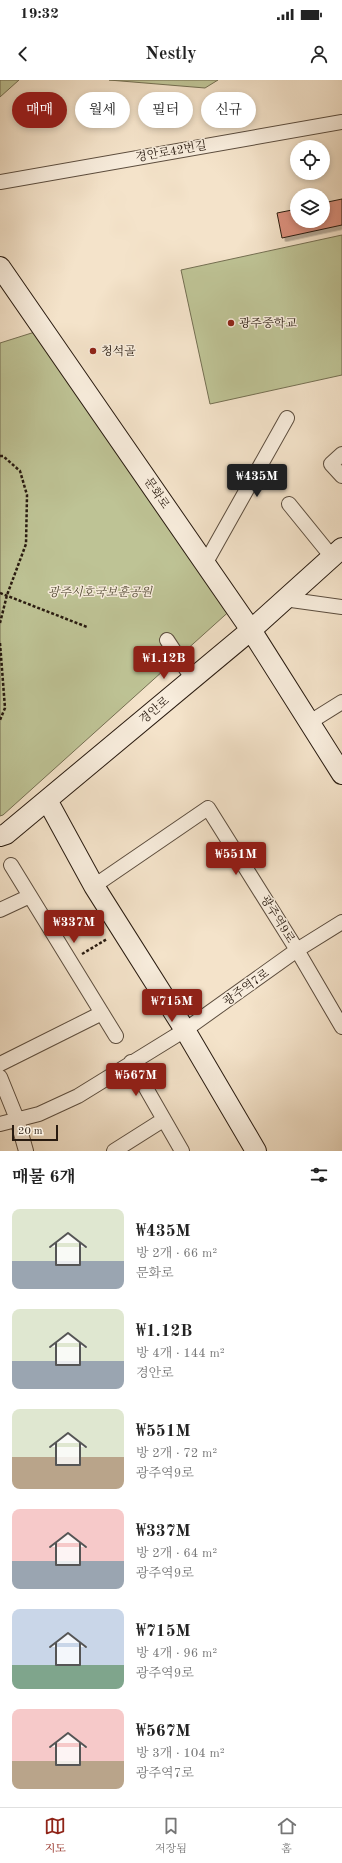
<!DOCTYPE html>
<html lang="ko">
<head>
<meta charset="utf-8">
<style>
	:root { --surface:#fff; --page:#f6f6f6; --text:#222; --muted:#767676; --line:#e0e0e0; --accent:#8f2418 }
	body { margin:0; font-family:"Old Standard TT","Noto Serif KR",serif; background:var(--page); color:var(--text); height:100vh; display:flex; flex-direction:column; font-size:15px; white-space:nowrap }
	* { box-sizing:border-box; margin:0 }
	p { font-size:13px; color:var(--muted) }
	.icon { flex:none; width:22px; height:22px; fill:none; stroke:currentColor; stroke-width:2; stroke-linecap:round; stroke-linejoin:round }
	.map { position:relative; height:1071px; overflow:hidden }
	.details { display:flex; flex-direction:column; background:var(--surface); flex:1 }
	.details>* { flex:none }
	.banner { position:absolute; left:12px; top:12px; width:318px; height:36px; display:flex; gap:8px }
	.controls { position:absolute; left:290px; top:60px; display:grid; gap:8px }
	.controls a { display:grid; place-items:center; width:40px; height:40px; border-radius:50%; background:var(--surface); box-shadow:0 2px 6px #0003; font-size:20px }
	.scale { position:absolute; left:12px; bottom:10px; width:46px; box-sizing:border-box; padding-left:4px; border:2px solid #291b10; border-top:0; font-size:11px; line-height:14px; white-space:nowrap; color:#291b10; -webkit-text-stroke:3px #f8eddd; paint-order:stroke }
	.price { position:absolute; translate:-50% -34px; padding:0 9px; border-radius:4px; background:var(--accent); color:#fff; font-size:13px; line-height:26px; filter:drop-shadow(0 1px 2px #0008) }
	.price::after { content:''; position:absolute; left:50%; top:24px; width:12px; height:9px; margin-left:-6px; background:inherit; clip-path:polygon(0 0,100% 0,50% 100%) }
	.price.active { background:#222; color:#fff }
	ul { padding:0; list-style:none }
	li { display:flex; align-items:center; gap:12px; height:100px; padding:0 12px }
	li span { display:grid; place-items:center; flex:none; width:112px; height:80px; border-radius:8px; color:#555 }
	li>.icon { margin-inline-start:auto }
	span .icon { width:48px; height:48px; fill:#fffc; stroke-width:1 }
	li b { font-size:17px }
	h2 { display:flex; justify-content:space-between; align-items:center; height:48px; padding:0 12px; font-size:17px }
	.chip { padding:0 14px; border-radius:18px; background:var(--surface); box-shadow:0 2px 6px #0003; font-size:14px; line-height:36px }
	.chip.active { background:var(--accent); color:#fff }
	.status { display:flex; justify-content:space-between; align-items:center; height:28px; padding:0 20px; background:var(--surface); direction:ltr }
	.status svg { height:11px; fill:currentColor }
	header { display:flex; justify-content:space-between; align-items:center; height:52px; padding:0 12px; background:var(--surface); font-size:18px; font-weight:800 }
	.dock { display:flex; justify-content:space-around; align-items:center; height:56px; border-top:1px solid var(--line); background:var(--surface); font-size:11px; color:var(--muted) }
	.dock a { display:grid; justify-items:center; gap:2px }
	.dock .active { color:var(--accent) }
	.map>svg:first-child { display:block }
</style>
</head>
<body>
<div class="status"><b>19:32</b><svg viewBox="0 0 49 12"><path d="M0 12V9h3v3zM5 12V6h3v6zM10 12V3h3v9zM15 12V0h3v12zM26 1h20v11H26zM47 4h2v5h-2z"/></svg></div>
<header><svg class="icon" aria-label="back" viewBox="0 0 24 24"><path d="M15 5l-7 7 7 7"/></svg>Nestly<svg class="icon" aria-label="person" viewBox="0 0 24 24"><circle cx="12" cy="8" r="4"/><path d="M4 21q1-7 8-7t8 7"/></svg></header>
<div class="map">
<svg width="342" height="1071" viewBox="0 0 342 1071">
	<defs>
		<filter id="shadow"><feDropShadow dx="3.5" dy="3.5" stdDeviation="0" flood-color="#0004"/></filter>
	</defs>
	<rect width="100%" height="100%" fill="#f4e3ca"/>
	<filter id="stains"><feTurbulence type="fractalNoise" baseFrequency=".005" numOctaves="4"/><feColorMatrix values="0 0 0 0 .2 0 0 0 0 .09 0 0 0 0 .02 0 0 0 .5 -.17"/></filter>
	<radialGradient id="worn" r=".72"><stop offset=".6" stop-color="#630" stop-opacity="0"/><stop offset="1" stop-color="#630" stop-opacity=".3"/></radialGradient>
	<path fill="#bec395" stroke="#746f52" d="M0,0h19l-19,17z
		M109,0h109l-13,8z
		M342,155v140l-132,29 -29,-134z
		M38,251l196,276 -231,208 -3,1v-473z"/>
	<path fill="#dc907d" stroke="#291b10" filter="url(#shadow)" d="M342,119v26l-60,13 -5,-25 20,-4v12h26v-18z"/>
	<g fill="none" stroke-linecap="round" stroke-linejoin="round">
		<defs>
			<path id="street" d="M0,102l342,-60
				M342,374l-11,10 11,12
				M289,424l43,53
				M205,484l82,-146
				M284,519l58,8
				M167,560l25,38
				M310,642l32,-20
				M11,785l105,171
				M94,806l114,-78 89,142 45,77
				M0,830l30,-14
				M131,982l51,89
				M0,984l102,-51
				M0,997l17,42 9,32
				M0,1044l39,-10 39,-18 107,-66 112,-80 45,-28
				M114,1071l49,-31"/>
			<path id="secondary" d="M0,187l251,363 91,144
				M47,720l47,86 91,144 71,121
				M0,756l6,-2 245,-204 91,-82"/>
		</defs>
		<use href="#street" stroke="#5c4d3e" stroke-width="16"/>
		<use href="#secondary" stroke="#291b10" stroke-width="22"/>
		<path stroke="#291b10" stroke-width="2.5" stroke-dasharray="3 2" stroke-linecap="butt" d="M0,376h3l17,15 7,24 -1,49 -19,51 -7,28
			M0,513l87,34
			M0,563l5,65 -5,12
			M82,874l25,-15"/>
		<use href="#street" stroke="#f8eddd" stroke-width="14"/>
		<use href="#secondary" stroke="#f8eddd" stroke-width="20"/>
	</g>
	<g fill="#8f2418" stroke="#f8eddd" stroke-width="1.5">
		<circle cx="231" cy="243" r="4"/>
		<circle cx="93" cy="271" r="4"/>
	</g>
	<g text-anchor="middle" stroke-width="3" stroke-linejoin="round" paint-order="stroke">
		<g font-size="12" fill="#291b10" stroke="#f8eddd">
			<text transform="translate(171 71) rotate(-10)" y="4">경안로42번길</text>
			<text transform="translate(157 413) rotate(56)" y="4">문화로</text>
			<text transform="translate(154 630) rotate(-40)" y="4">경안로</text>
			<text transform="translate(278 839) rotate(58)" y="4">광주역9로</text>
			<text transform="translate(246 907) rotate(-36)" y="4">광주역7로</text>
		</g>
		<g font-size="12" fill="#291b10" stroke="#f8eddd" text-anchor="start">
			<text x="239" y="247">광주중학교</text>
			<text x="101" y="275">청석골</text>
		</g>
		<g font-size="12" font-style="italic" fill="#564d38" stroke="#f8eddd">
			<text x="100" y="516">광주시호국보훈공원</text>
		</g>
	</g>
	<rect width="100%" height="100%" filter="url(#stains)"/>
	<rect width="100%" height="100%" fill="url(#worn)"/>
</svg>
<div class="controls">
<a><svg class="icon" aria-label="locate" viewBox="0 0 24 24"><circle cx="12" cy="12" r="6"/><path d="M12 2v4M12 18v4M2 12h4M18 12h4"/></svg></a>
<a><svg class="icon" aria-label="layers" viewBox="0 0 24 24"><path d="M12 4l9 5-9 5-9-5zM3 14l9 5 9-5"/></svg></a>
</div>
<div class="scale">20 m</div>
<b class="price active" style="left:257px;top:418px">₩435M</b>
<b class="price" style="left:164px;top:600px">₩1.12B</b>
<b class="price" style="left:236px;top:796px">₩551M</b>
<b class="price" style="left:74px;top:864px">₩337M</b>
<b class="price" style="left:172px;top:943px">₩715M</b>
<b class="price" style="left:136px;top:1017px">₩567M</b>
<div class="banner">
<a class="chip active">매매</a>
<a class="chip">월세</a>
<a class="chip">필터</a>
<a class="chip">신규</a>
</div>
</div>
<section class="details">
<h2>매물 6개<svg class="icon" aria-label="filters" viewBox="0 0 24 24"><path d="M4 7h16M4 17h16"/><circle cx="9" cy="7" r="2"/><circle cx="15" cy="17" r="2"/></svg></h2>
<ul>
<li><span style="background:linear-gradient(#dfe7d0 65%,#9aa5b1 0)"><svg class="icon" aria-label="home" viewBox="0 0 24 24"><path d="M3 11l9-7 9 7M6 9v11h12V9"/></svg></span><div><b>₩435M</b><p>방 2개 · 66 m²</p><p>문화로</p></div></li>
<li><span style="background:linear-gradient(#dfe7d0 65%,#9aa5b1 0)"><svg class="icon" aria-label="home" viewBox="0 0 24 24"><path d="M3 11l9-7 9 7M6 9v11h12V9"/></svg></span><div><b>₩1.12B</b><p>방 4개 · 144 m²</p><p>경안로</p></div></li>
<li><span style="background:linear-gradient(#dfe7d0 60%,#b9a48a 0)"><svg class="icon" aria-label="home" viewBox="0 0 24 24"><path d="M3 11l9-7 9 7M6 9v11h12V9"/></svg></span><div><b>₩551M</b><p>방 2개 · 72 m²</p><p>광주역9로</p></div></li>
<li><span style="background:linear-gradient(#f6c9c9 65%,#9aa5b1 0)"><svg class="icon" aria-label="home" viewBox="0 0 24 24"><path d="M3 11l9-7 9 7M6 9v11h12V9"/></svg></span><div><b>₩337M</b><p>방 2개 · 64 m²</p><p>광주역9로</p></div></li>
<li><span style="background:linear-gradient(#c9d6e8 70%,#7fa58c 0)"><svg class="icon" aria-label="home" viewBox="0 0 24 24"><path d="M3 11l9-7 9 7M6 9v11h12V9"/></svg></span><div><b>₩715M</b><p>방 4개 · 96 m²</p><p>광주역9로</p></div></li>
<li><span style="background:linear-gradient(#f6c9c9 65%,#b9a48a 0)"><svg class="icon" aria-label="home" viewBox="0 0 24 24"><path d="M3 11l9-7 9 7M6 9v11h12V9"/></svg></span><div><b>₩567M</b><p>방 3개 · 104 m²</p><p>광주역7로</p></div></li>
</ul>
</section>
<nav class="dock">
<a class="active"><svg class="icon" aria-label="map" viewBox="0 0 24 24"><path d="M3 6l6-2 6 2 6-2v14l-6 2-6-2-6 2zM9 4v14M15 6v14"/></svg>지도</a>
<a><svg class="icon" aria-label="saved" viewBox="0 0 24 24"><path d="M7 4h10v16l-5-4-5 4z"/></svg>저장됨</a>
<a><svg class="icon" aria-label="home" viewBox="0 0 24 24"><path d="M3 11l9-7 9 7M6 9v11h12V9"/></svg>홈</a>
</nav>
</body>
</html>
